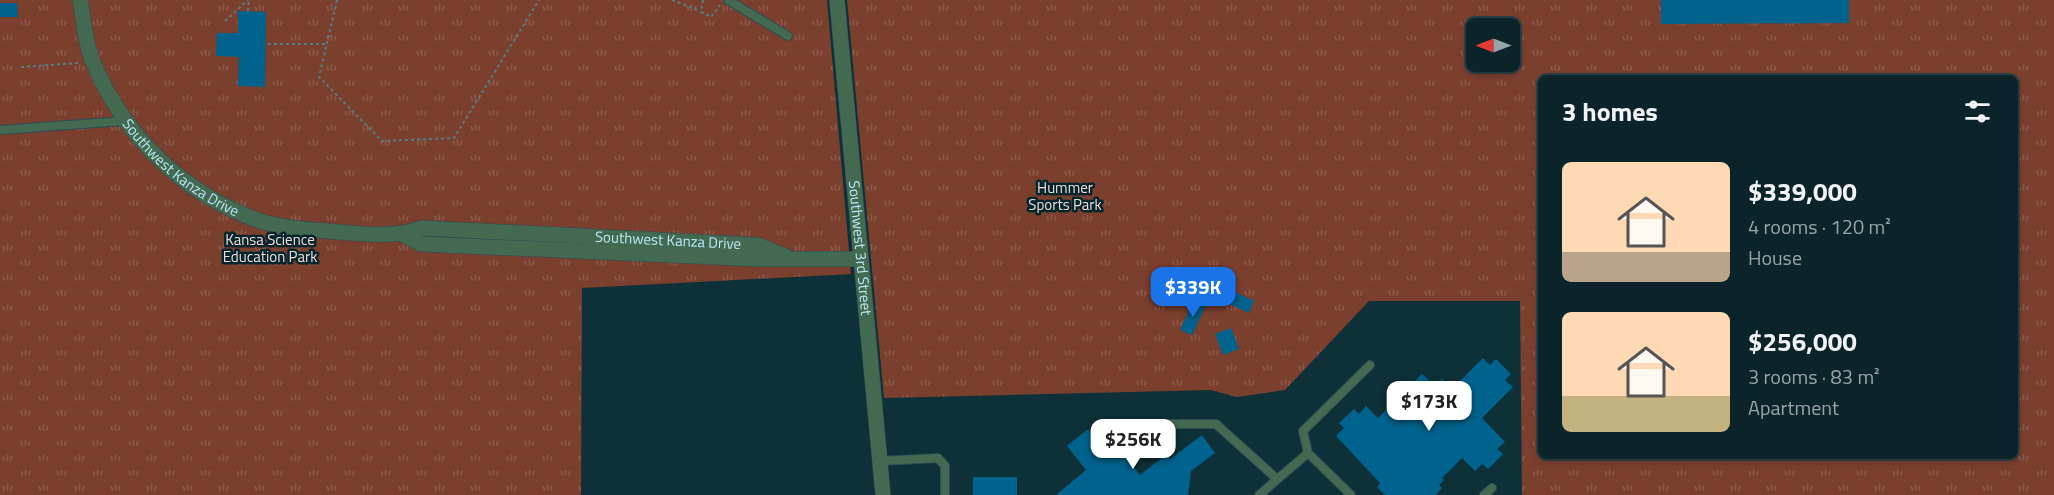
<!DOCTYPE html>
<html lang="en">
<head>
<meta charset="utf-8">
<style>
	:root { --surface:#0a242a; --page:#183036; --text:#f1f3f6; --muted:#99a4a8; --line:#2a4147; --accent:#1a73e8 }
	body { margin:0; font-family:"Titillium Web",sans-serif; background:var(--page); color:var(--text); height:100vh; display:flex; flex-direction:column; font-size:22px; white-space:nowrap }
	* { box-sizing:border-box; margin:0 }
	p { font-size:20px; color:var(--muted) }
	.icon { flex:none; width:33px; height:33px; fill:none; stroke:currentColor; stroke-width:2; stroke-linecap:round; stroke-linejoin:round }
	.map { position:relative; flex:1; overflow:hidden }
	.panel { position:absolute; left:1538px; top:75px; width:480px; height:384px; display:flex; flex-direction:column; background:var(--surface); border-radius:9px; box-shadow:0 3px 9px #0003,0 0 0 2px var(--line) }
	.panel>* { flex:none }
	.needle { width:39px; rotate:270deg }
	.buttons { position:absolute; left:1466px; top:18px; display:grid; gap:12px }
	.buttons a { display:grid; place-items:center; width:54px; height:54px; border-radius:9px; background:var(--surface); box-shadow:0 3px 9px #0003,0 0 0 2px var(--line); font-size:30px }
	.price { position:absolute; translate:-50% -51px; padding:0 14px; border-radius:12px; background:#fff; color:#222; font-size:20px; line-height:39px; filter:drop-shadow(0 2px 3px #0008) }
	.price::after { content:''; position:absolute; left:50%; top:36px; width:18px; height:14px; margin-left:-9px; background:inherit; clip-path:polygon(0 0,100% 0,50% 100%) }
	.price.selected { background:var(--accent); color:#fff }
	ul { padding:0; list-style:none }
	li { display:flex; align-items:center; gap:18px; height:150px; padding:0 24px }
	li span { display:grid; place-items:center; flex:none; width:168px; height:120px; border-radius:9px; color:#555 }
	li>.icon { margin-inline-start:auto }
	span .icon { width:72px; height:72px; fill:#fffc; stroke-width:1 }
	li b { font-size:26px }
	h2 { display:flex; justify-content:space-between; align-items:center; height:72px; padding:0 24px; font-size:26px }
	.map>svg:first-child { display:block }
</style>
</head>
<body>
<div class="map">
<svg width="2054" height="495" viewBox="0 0 2054 495">
	<defs>
		<pattern id="park-tufts" width="24" height="20" patternUnits="userSpaceOnUse" patternTransform="scale(1.5)"><rect width="24" height="20" fill="#7b3f2e"/><path d="M3 7l-1-3M5 7V3M7 7l1-3M15 17l-1-3M17 17v-4M19 17l1-3" fill="none" stroke="#8c5b4d"/></pattern>
	</defs>
	<rect width="100%" height="100%" fill="#0e3038"/>
	<path fill="url(#park-tufts)" fill-rule="evenodd" d="M0,0h827l24,274 -269,14 -1,207h-581z
		M847,0h1207v495h-532l-2,-194h-151l-84,89 -48,7 -26,-7 -327,8zM1476,28h33v34h-33zM1540,78h474v378h-474z"/>
	<path fill="#00638d" d="M1661,0h188v23l-188,1z
		M0,3h17l1,14h-18z
		M238,11l28,1 -1,75 -27,-1 1,-29 -23,-1 1,-23h21z
		M1224,287l30,14 -5,12 -30,-14z
		M1194,300l12,5 -14,30 -12,-5z
		M1231,328l8,21 -16,6 -8,-21z
		M1483,358l7,7 6,-6 15,15 -6,6 8,7 -31,31 23,24 -8,7 6,5 -15,15 -6,-5 -7,7 -13,-13 -20,20 2,2 -5,5 3,3 -6,7h-51l-8,-8 3,-4 -44,-47 8,-8 -5,-5 15,-14 5,5 7,-8 12,12 44,-44 13,12 7,-7 10,10z
		M1088,429l20,24 9,-7 23,29 27,-21 3,5 32,-24 13,18 -24,18 -3,24h-132l30,-25 -19,-24z
		M973,477h44v18h-44z"/>
	<g fill="none" stroke-linecap="round" stroke-linejoin="round">
		<defs>
			<path id="service" d="M728,0l60,36
				M0,130l124,-9
				M1139,424h77l61,55
				M880,461l58,-3 7,8v29
				M1259,495l49,-42
				M1351,495l-43,-42 -5,-22 67,-66
				M1484,495l8,-7"/>
			<g id="minor">
				<path id="s1" d="M80,0c4,20 5,44 13,62 31,74 90,132 167,159 21,7 45,8 67,10 31,2 66,8 95,-3l336,17 29,12"/>
				<path id="s2" d="M837,0l46,495"/>
				<path d="M404,235l17,9 339,15h100"/>
			</g>
		</defs>
		<use href="#service" stroke="#2a4e56" stroke-width="10"/>
		<use href="#minor" stroke="#2a4e56" stroke-width="16"/>
		<path stroke="#557c86" stroke-width="2" stroke-dasharray="3 3" stroke-linecap="butt" d="M337,0l-18,77 63,64 72,-3 85,-138
			M672,0l28,11
			M703,0l-2,12 10,5 9,-12
			M248,11l1,-11
			M225,21l23,-21
			M268,44h59
			M21,67l57,-4"/>
		<use href="#service" stroke="#436951" stroke-width="8"/>
		<use href="#minor" stroke="#436951" stroke-width="15"/>
	</g>
	<g text-anchor="middle" stroke-width="5" stroke-linejoin="round" paint-order="stroke">
		<g font-size="15" fill="#bae9f6" stroke="#03262e">
			<text dy="5" stroke="none"><textPath href="#s1" startOffset="204">Southwest Kanza Drive</textPath></text>
			<text dy="5" stroke="none"><textPath href="#s1" startOffset="711">Southwest Kanza Drive</textPath></text>
			<text dy="5" stroke="none"><textPath href="#s2" startOffset="249">Southwest 3rd Street</textPath></text>
		</g>
		<g font-size="15" fill="#f5dad3" stroke="#03262e">
			<text x="1065" y="193">Hummer<tspan x="1065" dy="17">Sports Park</tspan></text>
			<text x="270" y="245">Kansa Science<tspan x="270" dy="17">Education Park</tspan></text>
		</g>
	</g>
</svg>
<div class="buttons">
<a><svg class="needle" viewBox="-14 -14 28 28"><path d="M0-13l5 13h-10z" fill="#e53935"/><path d="M0 13l5-13h-10z" fill="#99a4a8"/></svg></a>
</div>
<b class="price selected" style="left:1193px;top:318px">$339K</b>
<b class="price" style="left:1429px;top:432px">$173K</b>
<b class="price" style="left:1133px;top:470px">$256K</b>
<section class="panel">
<h2>3 homes<svg class="icon" aria-label="filters" viewBox="0 0 24 24"><path d="M4 7h16M4 17h16"/><circle cx="9" cy="7" r="2"/><circle cx="15" cy="17" r="2"/></svg></h2>
<ul>
<li><span style="background:linear-gradient(#ffd9b3 75%,#b9a48a 0)"><svg class="icon" aria-label="home" viewBox="0 0 24 24"><path d="M3 11l9-7 9 7M6 9v11h12V9"/></svg></span><div><b>$339,000</b><p>4 rooms · 120 m²</p><p>House</p></div></li>
<li><span style="background:linear-gradient(#ffd9b3 70%,#c2b280 0)"><svg class="icon" aria-label="home" viewBox="0 0 24 24"><path d="M3 11l9-7 9 7M6 9v11h12V9"/></svg></span><div><b>$256,000</b><p>3 rooms · 83 m²</p><p>Apartment</p></div></li>
</ul>
</section>
</div>
</body>
</html>
